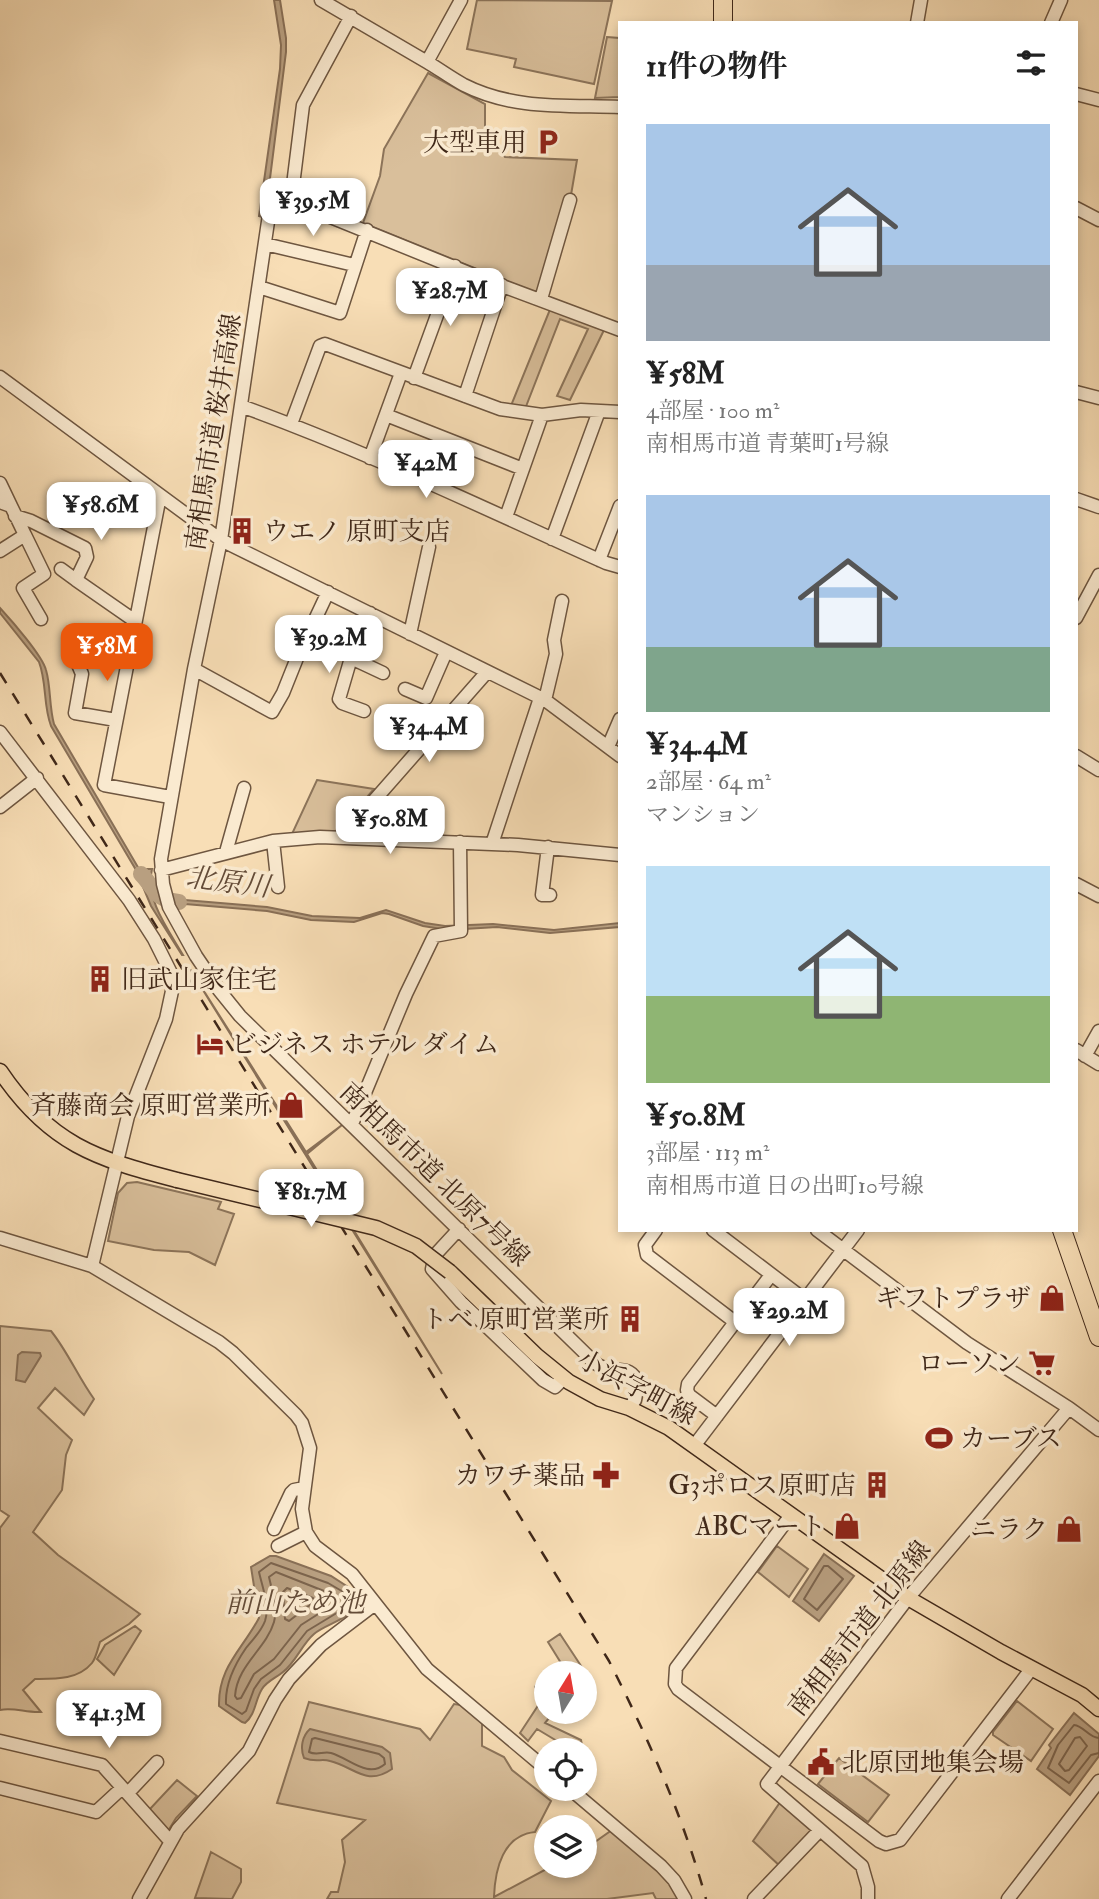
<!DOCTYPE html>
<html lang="ja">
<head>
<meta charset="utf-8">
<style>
	:root { --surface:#fff; --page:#f6f6f6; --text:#222; --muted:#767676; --accent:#ea580c }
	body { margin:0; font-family:"IM FELL Double Pica","Noto Serif JP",serif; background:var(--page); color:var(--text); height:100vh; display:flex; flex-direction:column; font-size:26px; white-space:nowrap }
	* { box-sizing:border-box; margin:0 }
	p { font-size:23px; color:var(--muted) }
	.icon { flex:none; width:38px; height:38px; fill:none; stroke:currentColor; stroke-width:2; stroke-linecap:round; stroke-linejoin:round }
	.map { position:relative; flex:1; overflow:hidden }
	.drawer { position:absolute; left:618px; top:21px; width:460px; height:1211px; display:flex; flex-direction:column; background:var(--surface); border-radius:0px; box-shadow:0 4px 10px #0003 }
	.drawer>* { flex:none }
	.needle { width:46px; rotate:11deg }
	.buttons { position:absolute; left:534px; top:1661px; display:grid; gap:14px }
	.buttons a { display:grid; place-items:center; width:63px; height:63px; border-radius:50%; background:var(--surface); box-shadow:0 4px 10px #0003; font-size:35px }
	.price { position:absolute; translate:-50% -60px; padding:0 16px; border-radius:14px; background:#fff; color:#222; font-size:23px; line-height:46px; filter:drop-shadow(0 2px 4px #0008) }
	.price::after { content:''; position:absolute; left:50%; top:42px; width:21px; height:16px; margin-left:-10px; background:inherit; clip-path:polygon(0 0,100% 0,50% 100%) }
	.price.current { background:var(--accent); color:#fff }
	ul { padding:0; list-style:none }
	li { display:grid; align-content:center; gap:14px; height:371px; padding:0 28px }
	li span { display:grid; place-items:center; height:217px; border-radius:0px; color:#555 }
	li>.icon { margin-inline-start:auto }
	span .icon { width:126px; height:126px; fill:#fffc; stroke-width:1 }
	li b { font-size:30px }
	h2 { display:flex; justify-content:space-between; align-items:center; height:84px; padding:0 28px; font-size:30px }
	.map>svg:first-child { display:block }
</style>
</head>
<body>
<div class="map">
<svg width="1099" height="1899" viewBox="0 0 1099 1899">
	<rect width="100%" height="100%" fill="#f8deb6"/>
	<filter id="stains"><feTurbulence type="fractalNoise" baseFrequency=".00286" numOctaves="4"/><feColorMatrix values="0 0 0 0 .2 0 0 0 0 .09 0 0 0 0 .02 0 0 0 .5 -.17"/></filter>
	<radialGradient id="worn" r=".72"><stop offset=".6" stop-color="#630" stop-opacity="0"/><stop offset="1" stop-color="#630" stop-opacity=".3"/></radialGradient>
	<path fill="#d9bf9b" stroke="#8c745a" stroke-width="2" d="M477,0l135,1 -18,83 -80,-17 2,-8 -49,-10z
		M607,37l12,1v59l-24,1z
		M428,73l57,31v25l20,28 72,3 -6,35 -32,99 -176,-71 17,-47 4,-27z
		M551,307l54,21 -35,72 -13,-4 31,-67 -28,-10 -35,90 -15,-1z
		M317,780l57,9 -37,43 -46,4z
		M137,1182l84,20 -3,7 16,5 -19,51 -26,-13 -35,-2 -46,-9 10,-48 9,-10z
		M0,1326l51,5c17,21 27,46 43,68l-10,16 -29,-27 -17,20 34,32 -6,15 -4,35 -29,42 25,23 82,59 -11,10 -29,18c-2,6 -4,16 -8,21 -14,17 -37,16 -57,16l-12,11 18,22c-15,1 -27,-5 -41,-2v-182l9,-12 -9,-6z
		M777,1546l31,23 -19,28 -31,-25z
		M135,1626l6,5 -27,44 -17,-16 8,-14z
		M560,1634l33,50 -5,9 -3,-1 -1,-19h-24l1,-10 -13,-21z
		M538,1682l8,7v23h8l-9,11 36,17 2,10h-11l-35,-21 -9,12 -8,-8 23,-35 -8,-11z
		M1017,1701l36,28 -22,32 -38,-26v-3z
		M309,1702l111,27 10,11 24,-36 13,2 15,13v27l22,11 8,13 39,31 -16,31c-32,3 -40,37 -41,65l58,-31h32l1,-17 27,-19 49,33 19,36h-24l-3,-6 -46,6h-280l4,-7h7l7,-30 -3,-22 23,-20 -88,-17z
		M839,1758l50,37 -21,27 -50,-38z
		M177,1780l20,16 -21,22 -8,13 -19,-21z
		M781,1801l33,29 -33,37 -28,-26z
		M211,1852l30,17v13l-9,17 -37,-1z"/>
	<path fill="#b9a081" stroke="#897057" stroke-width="2" d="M274,0h6l6,38v14l-21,166 -6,-2 21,-147 1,-24z
		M0,608c11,12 42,47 46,62 5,17 3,36 8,54l85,145h13c-7,31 16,60 31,86h-1l-31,-49 -15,-36 -85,-144c-8,-21 -4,-43 -12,-64l-39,-49z
		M173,899l94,8 45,9 48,2 26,-8 39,13 20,3 48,-2 61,6 65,-7v4l-69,6 -53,-6 -49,3 -25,-4 -34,-12 -7,-1 -28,9 -43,-2 -44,-9 -82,-7 -10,1z
		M188,966l118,186 36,-27 -35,29 135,220z
		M22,1352l18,1 1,3 -16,26 -9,-2 2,-25z
		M824,1554l30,22 -35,45 -26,-20z
		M270,1556h6l55,20 28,18c5,22 -31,28 -45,40 -12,10 -18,28 -31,38 -7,6 -16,9 -21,17 -7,11 -6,25 -17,34l-3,-1 -23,-16c-1,-39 23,-56 40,-88l-8,-51z
		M1074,1713l25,21v22l-29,39 -33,-26 14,-21 -2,-3z
		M310,1729l72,18 8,6 2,16c-26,18 -37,-2 -62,-8 -9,-3 -13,2 -26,-3 -4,-10 -2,-22 6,-29z"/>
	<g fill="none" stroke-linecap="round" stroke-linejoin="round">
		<path stroke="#7c644d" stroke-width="2" d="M271,1563l57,20 24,14 1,4 -13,10 -33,20 -27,34 -19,14 -7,10 -8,22 -4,3 -16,-10c-1,-20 9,-40 20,-56 7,-9 15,-16 19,-27 5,-15 -3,-35 -6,-49z
			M824,1566h4l15,13 -26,31 -13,-11z
			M276,1572l48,19 12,7 1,4 -36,23 -27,34 -20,15 -13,24 -4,1 -2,-3c2,-31 31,-47 39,-74 4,-14 -2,-31 -5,-45z
			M287,1588l26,10 2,3 -26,20 -4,-2 -2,-27z
			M315,1738l64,16 5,4 1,6c-17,15 -36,-6 -54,-11 -8,-2 -14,3 -22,-1l3,-13z
			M1075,1738l5,-1 7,9 -18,24 -4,1 -6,-7z
			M1099,1738c-10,0 -15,-12 -25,-13l-16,20 -10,23 21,15 22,-28 8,-2"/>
		<path stroke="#b9a081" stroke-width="16" d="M141,874c14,14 13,26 38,28"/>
		<defs>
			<path id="minor" d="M321,0l106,62 34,-62
				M351,16l-48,89 -12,96h-14l-7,7 -49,332 -27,129 -33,190 2,25 6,23 27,49 23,34 21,26 354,346c18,16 36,-2 44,22l-3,16 -6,8
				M917,23l4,-23
				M1051,23l10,-23
				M427,62c12,7 24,16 37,23 49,25 103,20 156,22
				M1076,94l23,6
				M291,201l190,77 139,52
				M1076,208l23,12
				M265,244l89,21
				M259,287l81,26 27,-83
				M541,299l29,-99
				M0,377l221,163 324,160 75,56
				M414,378l41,-112
				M1076,392l23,6
				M465,396l37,-111
				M241,406c125,45 244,103 365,157l14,4
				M386,415l137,54
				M291,424l29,-78 5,-2 175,65 42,6 39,-5 39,2
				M370,458l31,-85
				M0,483l11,23
				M160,496l-56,289 66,12
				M1076,499l23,8
				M0,502l11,4 14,29 -25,16
				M15,516l16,5 54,27 2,9 -11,23 59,41
				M506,517l36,-102
				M25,535l19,39 -21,14 18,31
				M552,539l47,-128
				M599,560l21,-54
				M61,569l15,11
				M1076,618l23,-43
				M410,634l19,-87
				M74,655l8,19 -7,39 41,7
				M351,658l32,15
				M194,669l78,43 11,-19 14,-35 31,-66
				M405,689l21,9 20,-46
				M545,700l11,-46 -2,-14 8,-39
				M364,711l-22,-8 -3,-4 12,-41 19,-45
				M0,732l129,168 25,39 17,34 1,18 -6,28 -38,97 -36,150 127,76 14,11 63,62 6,8 8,25 -8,61 4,23 9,14 37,28 75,95 119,100
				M608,747l12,-28
				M1076,756l23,14
				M0,807l37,-29
				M342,837l145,-165
				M273,841l5,46
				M492,844l48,-146
				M548,847l-6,48h8
				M226,852l18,-64
				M161,870l112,-29 47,-4 198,8 102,10
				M1076,884l23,12
				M1076,1050l23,14
				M1085,1056l14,-25
				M352,1124l54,-130 28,-58 27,-5 -1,-89
				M459,1229l-24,26 -3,14 29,33 82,78 12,7 9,-9
				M656,1230l-11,15 2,10 88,67
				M713,1230l92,70
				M817,1230l150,113 102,65
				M0,1238l92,28
				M717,1416l-28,-21 -2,-5 1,-6 83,-109
				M694,1446l164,-216
				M791,1515l-115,153 -1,16 3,5 201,152 7,3 14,-4 132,-172
				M274,1529l17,-36 3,-3 10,-2
				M278,1546l28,-14
				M0,1741l102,24 68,76
				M0,1788l96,24 26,-24
				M569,1788l92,78 13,14 11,19
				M128,1793l29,-31
				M139,1899l39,-70 71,-78 26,-51 14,-21 32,-34 54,-41
				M754,1899l66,-69
				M868,1899v-12l-6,-21 -95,-82 141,-186 161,-190 30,22
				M1008,1899l91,-118"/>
			<path id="major" d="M0,1071c49,73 96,88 177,109
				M450,1272l87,84 32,26 31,17 29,9 40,20 239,170 93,54 81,43 17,14"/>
			<path id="highway" d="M723,23v-23
				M1062,1230l37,107"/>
		</defs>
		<use href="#minor" stroke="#6e5640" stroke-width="15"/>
		<use href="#major" stroke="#402819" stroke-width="17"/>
		<use href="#highway" stroke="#402819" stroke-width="20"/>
		<use href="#minor" stroke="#faead0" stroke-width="12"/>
		<use href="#major" stroke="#f8deb6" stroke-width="14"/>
		<use href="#highway" stroke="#f8deb6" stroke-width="18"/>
		<path stroke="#402819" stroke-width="2.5" stroke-dasharray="12 12" stroke-linecap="butt" d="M0,673l609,988c39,77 74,155 97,238"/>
		<defs>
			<path id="major-bridge" d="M177,1180l199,48 40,18 34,26"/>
		</defs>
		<use href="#major-bridge" stroke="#402819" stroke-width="17" stroke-linecap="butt"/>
		<use href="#major-bridge" stroke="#f8deb6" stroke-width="14"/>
	</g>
	<defs>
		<symbol id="parking-bare" viewBox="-9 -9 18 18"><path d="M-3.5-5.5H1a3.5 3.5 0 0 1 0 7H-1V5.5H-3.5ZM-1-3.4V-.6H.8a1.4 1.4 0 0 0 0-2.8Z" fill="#8f2418" stroke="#faead0" stroke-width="2.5" paint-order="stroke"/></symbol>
		<symbol id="building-bare" viewBox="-9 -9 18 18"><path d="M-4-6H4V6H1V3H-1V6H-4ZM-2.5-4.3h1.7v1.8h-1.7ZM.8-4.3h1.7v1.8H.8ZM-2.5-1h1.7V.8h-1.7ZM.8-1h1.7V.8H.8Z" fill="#8f2418" stroke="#faead0" stroke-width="2.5" paint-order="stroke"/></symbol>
		<symbol id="hotel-bare" viewBox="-9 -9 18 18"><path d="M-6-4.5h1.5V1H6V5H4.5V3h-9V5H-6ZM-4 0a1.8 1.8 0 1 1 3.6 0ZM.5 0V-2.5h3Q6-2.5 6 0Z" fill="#8f2418" stroke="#faead0" stroke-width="2.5" paint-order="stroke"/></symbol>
		<symbol id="shop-bare" viewBox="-9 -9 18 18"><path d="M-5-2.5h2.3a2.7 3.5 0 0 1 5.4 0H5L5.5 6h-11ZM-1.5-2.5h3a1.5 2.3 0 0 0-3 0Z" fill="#8f2418" stroke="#faead0" stroke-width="2.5" paint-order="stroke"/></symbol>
		<symbol id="supermarket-bare" viewBox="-9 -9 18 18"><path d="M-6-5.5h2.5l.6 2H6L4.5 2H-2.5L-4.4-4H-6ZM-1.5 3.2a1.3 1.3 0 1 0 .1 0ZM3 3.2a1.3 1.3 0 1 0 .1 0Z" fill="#8f2418" stroke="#faead0" stroke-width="2.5" paint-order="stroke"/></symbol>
		<symbol id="stadium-bare" viewBox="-9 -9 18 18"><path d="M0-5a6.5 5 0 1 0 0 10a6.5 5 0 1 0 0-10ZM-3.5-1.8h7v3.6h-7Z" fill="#8f2418" stroke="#faead0" stroke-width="2.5" paint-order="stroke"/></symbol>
		<symbol id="pharmacy-bare" viewBox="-9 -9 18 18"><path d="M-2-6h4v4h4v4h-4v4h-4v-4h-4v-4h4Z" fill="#8f2418" stroke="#faead0" stroke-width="2.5" paint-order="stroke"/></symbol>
		<symbol id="civic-bare" viewBox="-9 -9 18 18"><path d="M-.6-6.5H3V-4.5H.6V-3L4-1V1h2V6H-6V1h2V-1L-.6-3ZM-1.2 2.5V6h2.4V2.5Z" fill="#8f2418" stroke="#faead0" stroke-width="2.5" paint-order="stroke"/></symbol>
	</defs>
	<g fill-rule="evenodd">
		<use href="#parking-bare" x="529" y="123" width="38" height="38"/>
		<use href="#building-bare" x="223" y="512" width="38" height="38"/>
		<use href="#building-bare" x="81" y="960" width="38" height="38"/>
		<use href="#hotel-bare" x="191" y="1025" width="38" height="38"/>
		<use href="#shop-bare" x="272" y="1086" width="38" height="38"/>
		<use href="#shop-bare" x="1033" y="1279" width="38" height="38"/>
		<use href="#building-bare" x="611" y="1300" width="38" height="38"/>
		<use href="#supermarket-bare" x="1023" y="1344" width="38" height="38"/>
		<use href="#stadium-bare" x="920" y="1419" width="38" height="38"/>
		<use href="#pharmacy-bare" x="587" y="1456" width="38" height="38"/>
		<use href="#building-bare" x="858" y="1466" width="38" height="38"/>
		<use href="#shop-bare" x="828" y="1507" width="38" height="38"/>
		<use href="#shop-bare" x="1050" y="1510" width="38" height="38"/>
		<use href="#civic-bare" x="802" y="1743" width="38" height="38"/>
	</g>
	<g text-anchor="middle" stroke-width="7" stroke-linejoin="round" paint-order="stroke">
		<g font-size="26" fill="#402819" stroke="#faead0" text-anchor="end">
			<text x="527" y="151">大型車用</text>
			<text x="263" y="540" text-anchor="start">ウエノ 原町支店</text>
			<text x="121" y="988" text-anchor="start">旧武山家住宅</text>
			<text x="231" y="1053" text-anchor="start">ビジネス ホテル ダイム</text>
			<text x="270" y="1114">斉藤商会 原町営業所</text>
			<text x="1031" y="1307">ギフトプラザ</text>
			<text x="609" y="1328">トベ 原町営業所</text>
			<text x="1021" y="1372">ローソン</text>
			<text x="960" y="1447" text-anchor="start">カーブス</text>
			<text x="585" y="1484">カワチ薬品</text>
			<text x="856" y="1494">G3ポロス原町店</text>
			<text x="826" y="1535">ABCマート</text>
			<text x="1048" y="1538">ニラク</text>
			<text x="842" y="1771" text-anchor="start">北原団地集会場</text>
		</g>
		<g font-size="26" fill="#402819" stroke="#faead0">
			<text transform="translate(213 432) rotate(-81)" y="9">南相馬市道 桜井高線</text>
			<text transform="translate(435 1174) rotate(44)" y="9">南相馬市道 北原7号線</text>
			<text transform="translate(637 1387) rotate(28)" y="9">小浜字町線</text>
			<text transform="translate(859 1628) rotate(-52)" y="9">南相馬市道 北原線</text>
		</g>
		<g font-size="28" font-style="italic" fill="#644c38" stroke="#faead0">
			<text transform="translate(228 881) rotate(7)" y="10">北原川</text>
			<text x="295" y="1612">前山ため池</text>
		</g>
	</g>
	<rect width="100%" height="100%" filter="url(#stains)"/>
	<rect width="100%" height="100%" fill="url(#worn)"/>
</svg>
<div class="buttons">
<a><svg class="needle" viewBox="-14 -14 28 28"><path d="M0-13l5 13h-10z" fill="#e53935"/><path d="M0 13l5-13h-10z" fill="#767676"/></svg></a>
<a><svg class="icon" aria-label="locate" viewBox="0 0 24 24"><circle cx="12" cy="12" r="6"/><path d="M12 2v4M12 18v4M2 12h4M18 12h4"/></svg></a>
<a><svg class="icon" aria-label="layers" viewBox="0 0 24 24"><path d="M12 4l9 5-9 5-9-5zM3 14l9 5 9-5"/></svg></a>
</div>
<b class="price" style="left:313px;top:238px">¥39.5M</b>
<b class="price" style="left:450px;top:328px">¥28.7M</b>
<b class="price" style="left:426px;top:500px">¥42M</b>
<b class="price" style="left:101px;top:542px">¥58.6M</b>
<b class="price" style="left:329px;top:675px">¥39.2M</b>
<b class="price current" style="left:107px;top:683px">¥58M</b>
<b class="price" style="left:429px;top:764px">¥34.4M</b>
<b class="price" style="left:390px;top:856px">¥50.8M</b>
<b class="price" style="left:311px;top:1229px">¥81.7M</b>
<b class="price" style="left:789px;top:1348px">¥29.2M</b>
<b class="price" style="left:109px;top:1750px">¥41.3M</b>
<section class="drawer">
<h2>11件の物件<svg class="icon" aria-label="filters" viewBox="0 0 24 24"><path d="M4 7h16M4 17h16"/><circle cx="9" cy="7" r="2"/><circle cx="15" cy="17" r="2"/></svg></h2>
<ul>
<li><span style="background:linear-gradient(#a9c7e8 65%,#9aa5b1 0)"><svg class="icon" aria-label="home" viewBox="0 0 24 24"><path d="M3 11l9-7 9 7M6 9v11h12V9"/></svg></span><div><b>¥58M</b><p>4部屋 · 100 m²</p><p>南相馬市道 青葉町1号線</p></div></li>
<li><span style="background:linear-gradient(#a9c7e8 70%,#7fa58c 0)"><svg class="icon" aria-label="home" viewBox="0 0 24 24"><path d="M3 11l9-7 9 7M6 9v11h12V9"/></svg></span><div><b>¥34.4M</b><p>2部屋 · 64 m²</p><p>マンション</p></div></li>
<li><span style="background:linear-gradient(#bfe0f5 60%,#8fb573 0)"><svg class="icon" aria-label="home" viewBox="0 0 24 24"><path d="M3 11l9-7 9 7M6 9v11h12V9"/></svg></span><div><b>¥50.8M</b><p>3部屋 · 113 m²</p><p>南相馬市道 日の出町10号線</p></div></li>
</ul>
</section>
</div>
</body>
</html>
